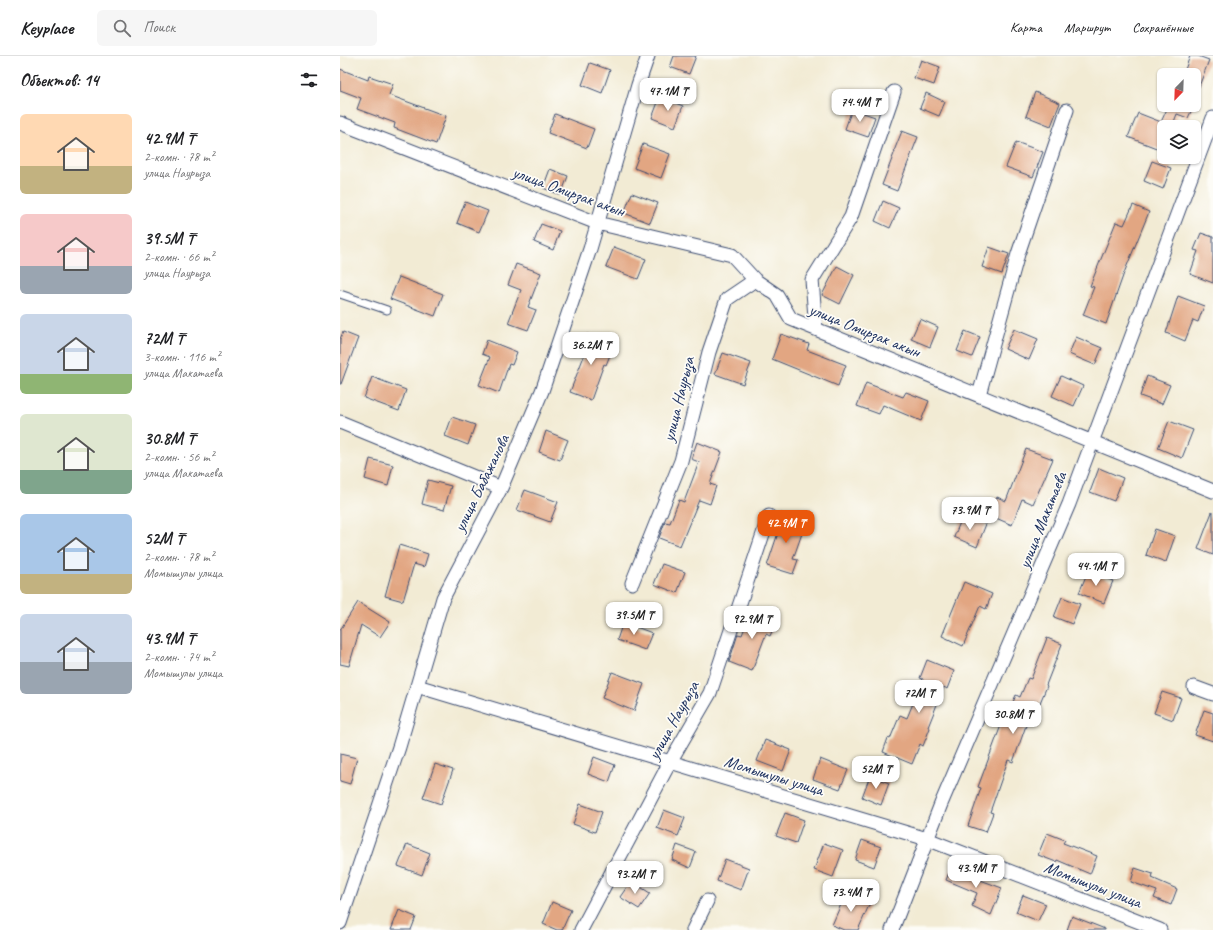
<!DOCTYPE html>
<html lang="ru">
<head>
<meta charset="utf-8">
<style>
	:root { --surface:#fff; --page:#f6f6f6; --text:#202124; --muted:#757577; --line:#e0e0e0; --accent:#ea580c }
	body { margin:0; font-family:Caveat,sans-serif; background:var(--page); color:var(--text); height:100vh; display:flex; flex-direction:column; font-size:15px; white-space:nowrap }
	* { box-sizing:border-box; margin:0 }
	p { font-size:13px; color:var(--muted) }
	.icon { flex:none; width:22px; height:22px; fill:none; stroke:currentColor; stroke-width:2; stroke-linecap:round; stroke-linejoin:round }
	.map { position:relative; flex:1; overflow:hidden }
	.sheet { display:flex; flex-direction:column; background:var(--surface); width:340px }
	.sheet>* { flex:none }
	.needle { width:26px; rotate:203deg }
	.controls { position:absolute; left:817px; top:12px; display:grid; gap:8px }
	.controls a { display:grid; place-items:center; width:44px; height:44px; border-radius:6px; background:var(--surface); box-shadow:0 1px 3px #0004; font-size:20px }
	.price { position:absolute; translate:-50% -34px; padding:0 9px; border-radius:8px; background:#fff; color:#222; font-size:13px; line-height:26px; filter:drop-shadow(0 1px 2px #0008) }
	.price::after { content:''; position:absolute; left:50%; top:24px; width:12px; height:9px; margin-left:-6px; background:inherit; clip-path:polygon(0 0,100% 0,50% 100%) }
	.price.current { background:var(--accent); color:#fff }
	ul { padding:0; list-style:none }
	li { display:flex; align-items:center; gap:12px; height:100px; padding:0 20px }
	li span { display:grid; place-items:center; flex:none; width:112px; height:80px; border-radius:6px; color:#555 }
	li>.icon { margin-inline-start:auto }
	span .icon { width:48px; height:48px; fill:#fffc; stroke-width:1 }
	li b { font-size:17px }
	h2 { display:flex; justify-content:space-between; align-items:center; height:48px; padding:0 20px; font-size:17px }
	header { display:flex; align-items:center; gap:24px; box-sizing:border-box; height:56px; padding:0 20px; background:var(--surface); border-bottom:1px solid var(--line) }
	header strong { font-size:19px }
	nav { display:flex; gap:22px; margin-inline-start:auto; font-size:14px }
	.search { width:280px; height:36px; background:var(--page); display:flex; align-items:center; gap:10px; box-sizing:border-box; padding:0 14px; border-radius:6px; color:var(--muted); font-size:15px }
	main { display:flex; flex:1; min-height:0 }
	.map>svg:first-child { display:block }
</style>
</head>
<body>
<header>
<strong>Keyplace</strong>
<div class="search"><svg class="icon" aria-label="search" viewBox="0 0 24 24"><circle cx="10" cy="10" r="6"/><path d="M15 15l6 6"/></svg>Поиск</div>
<nav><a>Карта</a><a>Маршрут</a><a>Сохранённые</a></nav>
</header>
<main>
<section class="sheet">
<h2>Объектов: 14<svg class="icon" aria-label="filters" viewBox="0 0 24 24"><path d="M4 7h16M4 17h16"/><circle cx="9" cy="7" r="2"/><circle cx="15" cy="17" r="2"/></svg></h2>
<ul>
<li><span style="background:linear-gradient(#ffd9b3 65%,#c2b280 0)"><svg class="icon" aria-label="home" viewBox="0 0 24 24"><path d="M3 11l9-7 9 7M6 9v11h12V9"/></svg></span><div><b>42.9M ₸</b><p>2-комн. · 78 m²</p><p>улица Наурыза</p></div></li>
<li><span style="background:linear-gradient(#f6c9c9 65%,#9aa5b1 0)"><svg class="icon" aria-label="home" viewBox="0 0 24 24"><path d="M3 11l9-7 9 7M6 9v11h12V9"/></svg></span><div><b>39.5M ₸</b><p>2-комн. · 66 m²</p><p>улица Наурыза</p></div></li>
<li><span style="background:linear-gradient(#c9d6e8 75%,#8fb573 0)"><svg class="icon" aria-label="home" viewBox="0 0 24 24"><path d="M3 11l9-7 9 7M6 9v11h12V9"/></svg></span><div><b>72M ₸</b><p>3-комн. · 116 m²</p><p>улица Макатаева</p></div></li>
<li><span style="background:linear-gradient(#dfe7d0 70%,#7fa58c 0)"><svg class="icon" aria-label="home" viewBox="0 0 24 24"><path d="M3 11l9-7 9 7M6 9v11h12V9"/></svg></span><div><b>30.8M ₸</b><p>2-комн. · 56 m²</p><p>улица Макатаева</p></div></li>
<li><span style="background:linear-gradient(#a9c7e8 75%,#c2b280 0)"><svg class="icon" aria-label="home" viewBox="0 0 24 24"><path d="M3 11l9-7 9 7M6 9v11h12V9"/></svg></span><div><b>52M ₸</b><p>2-комн. · 78 m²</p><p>Момышулы улица</p></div></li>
<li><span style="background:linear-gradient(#c9d6e8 60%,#9aa5b1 0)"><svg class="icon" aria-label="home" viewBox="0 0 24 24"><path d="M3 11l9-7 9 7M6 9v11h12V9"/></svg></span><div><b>43.9M ₸</b><p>2-комн. · 74 m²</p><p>Момышулы улица</p></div></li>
</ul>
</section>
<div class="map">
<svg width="873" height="874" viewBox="0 0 873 874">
	<rect width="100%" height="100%" fill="#fdfcf7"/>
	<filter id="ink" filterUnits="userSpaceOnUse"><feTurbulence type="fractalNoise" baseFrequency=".025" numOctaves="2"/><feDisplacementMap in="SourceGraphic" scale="8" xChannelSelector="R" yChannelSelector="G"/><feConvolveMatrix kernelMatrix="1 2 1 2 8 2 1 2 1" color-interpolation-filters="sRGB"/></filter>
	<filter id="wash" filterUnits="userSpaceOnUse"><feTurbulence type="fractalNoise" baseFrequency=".012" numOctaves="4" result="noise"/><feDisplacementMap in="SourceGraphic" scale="16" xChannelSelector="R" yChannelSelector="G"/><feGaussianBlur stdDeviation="0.9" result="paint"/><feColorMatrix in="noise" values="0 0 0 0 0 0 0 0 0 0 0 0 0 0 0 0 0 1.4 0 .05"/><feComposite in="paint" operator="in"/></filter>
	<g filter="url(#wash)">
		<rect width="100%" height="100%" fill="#f2ebd4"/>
		<g id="blocks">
			<path fill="#e2a682" d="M334,0h22l-7,18 -19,-7z
				M850,0h8l11,4 -14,37h-1v-22h-11z
				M581,4l19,7 -6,18 -20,-7z
				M250,7l20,7 -8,23 -20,-8z
				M0,13l28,11 1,-4 24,8 -4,11 57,21 -10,28 -42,-16 1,-5 -38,-14 4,-11 -21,-8z
				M695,36l25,11 -9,23 -25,-10z
				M586,37l19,9 -6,14 -19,-8z
				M320,41l23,9 -8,21 -23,-9z
				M817,49h37l-6,13 -11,-4 -5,13h-8v24l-36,-14 10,-24 23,9 6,-13z
				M512,53l23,8 -7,20 -23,-8z
				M215,58l39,15 -7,19 -39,-15z
				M562,75l16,6 -21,54 -15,-6 13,-34h-1z
				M676,86l27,10 -10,25 -27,-10z
				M303,88l27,10 -9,24 -27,-10z
				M812,105l19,7 -8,21 -19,-8z
				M210,113l18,7 -7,19 -18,-7z
				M292,137l26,10 -8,20 -26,-10z
				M543,145l16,7 -9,20 -15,-7z
				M125,146l23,9 -9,21 -22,-9z
				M793,149l16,7 -25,61 -18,51 -23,-9 11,-28 -4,-1 26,-64 8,3z
				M201,168l19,7 -7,19 -19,-8z
				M861,177l12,4v46l-23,-9 8,-23 -4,-1z
				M274,191l32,12 -8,20 -32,-12z
				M649,191l20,7 -7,20 -20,-7z
				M176,208l25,9 -13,34 8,3 -8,20 -20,-7 13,-33 -13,-5z
				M497,210l17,9 -14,29 -18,-9z
				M59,221l44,17 -8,22 -45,-17z
				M838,240l26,10 -6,16 -5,-2 -8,21 -19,-8z
				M580,263l18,8 -8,20 -19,-8z
				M674,273l24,10 -9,21 -24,-11z
				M625,275l15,6 -8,20 -15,-6z
				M3,276l15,6 -17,46h-1v-45z
				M247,278l27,11 -8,20 -2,-1 -13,36 -21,-8 14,-36 -5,-2z
				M441,278l28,10 -2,6 39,15 -8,21 -66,-27z
				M736,281l26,11 -7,17 -26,-11z
				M147,284l30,12 -5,13 -3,-1 -10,29 -20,-8 11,-28 -8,-3z
				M383,297l28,10 -8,21 -28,-10z
				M721,320l22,10 -9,20 -22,-10z
				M807,320l23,9 -8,19 -22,-8z
				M32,321l34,13 -7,21 -35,-13z
				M526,327l37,14 3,-5 23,9 -8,20 -38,-16 -4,9 -22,-8z
				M112,361l23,8 -7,20 -23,-9z
				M829,365l24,9 -11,28 -24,-10z
				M206,375l22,9 -8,20 -21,-8z
				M357,386l25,10 -12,32 6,2 -6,18 -11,-4 -19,46 -21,-8 6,-16 5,1 9,-23 5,2 15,-40 -8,-3z
				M686,393l27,10 -20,45 -11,-5 -10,26 -23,-10 8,-18 9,4z
				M30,403l23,6 -5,21 -23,-7z
				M759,412l24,10 -9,23 -24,-9z
				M88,424l23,6 -7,24 -22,-6z
				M185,434l33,12 -8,20 -33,-12z
				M872,456h1v43l-15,-6z
				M441,457l25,9 -13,37 5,1 -5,14 -26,-8 11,-33 -4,-1z
				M623,459l23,9 -9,23 -23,-10z
				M815,473l20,7 -9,26 -20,-7z
				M59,489l29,9 -4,13 -10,-3 -11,37 -18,-5z
				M322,508l23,8 -8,21 -23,-9z
				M748,515l25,10 -9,22 -25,-10z
				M624,526l28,12 -6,15 -6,-3 -17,40 -21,-10z
				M722,541l18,7 -8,20 -18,-7z
				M18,546l32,20 -10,15 -19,-12 -12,41 -9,-2v-34z
				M412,553l25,10 -7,17 -4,-2 -14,37 -23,-9 9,-28 4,1z
				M283,566l29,11 -7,17 -28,-10z
				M707,582l15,6 -16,41 1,1 -15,36 -4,-2 -15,42 -5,-2 -18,52 3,1 -7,19 -18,-6 13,-38 -3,-1 25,-67 2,1 11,-26 4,2 8,-19 3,1z
				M587,604l27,11 -7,18 -3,-2 -16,40 2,1 -7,18 -3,-2 -8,20 -29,-12 5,-14 2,1 10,-24 7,3 16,-39 -3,-1z
				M272,616l32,12 -10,27 -32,-13z
				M822,636l19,6 -8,22 -19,-7z
				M864,654l9,3v28l-18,-6z
				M425,684l26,10 -8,21 -26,-10z
				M0,698l17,4 -7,26 -10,-3z
				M254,701l21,8 -6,17 -21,-8z
				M480,703l28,11 -8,19 -27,-10z
				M95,708l18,6 -12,34 -18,-6z
				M530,720l19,7 -8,22 -19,-8z
				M240,748l22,8 -7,20 -22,-8z
				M324,754l21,8 -7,18 -21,-8z
				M445,757l19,7 -8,23 -20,-7z
				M707,777l18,7 -2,3 34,13 -7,18 -33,-14 -1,2 -18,-7z
				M522,784l19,7 -7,20 -19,-7z
				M484,787l19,7 -10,27 -19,-7z
				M67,788l23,9 -8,22 -24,-9z
				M337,789l19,7 -6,16 -18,-8z
				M385,803l24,9 -8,22 -24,-9z
				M612,810l24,9 -1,3 27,10 -11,27 -19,-9 5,-13 -31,-13z
				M795,812l18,6 -1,4 25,11 -6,16 -17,-7 3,-7 -26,-9z
				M291,825l19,12 -11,16 -19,-12z
				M506,837l24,10 -12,27h-14l-12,-5z
				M683,839l23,9 -8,17 -22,-9z
				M212,846l19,8 -9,20h-5l-14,-6z
				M59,854l17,7 -5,13h-20z
				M732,860l33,13v1h-38z"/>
		</g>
	</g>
	<g filter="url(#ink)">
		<use href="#blocks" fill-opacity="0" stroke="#3b4b70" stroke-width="1"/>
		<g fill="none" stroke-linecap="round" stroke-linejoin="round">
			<defs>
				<path id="lane" d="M0,238l47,16"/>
				<path id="street" d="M0,67l257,100 135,32 23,25 22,15 14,24 422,172
					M476,273l-4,-49 39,-63 43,-125
					M639,339l39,-141 49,-144
					M0,366l161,66
					M292,527l49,-122 28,-109 18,-53 28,-19
					M77,630l510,153 233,91
					M854,631l19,7
					M0,867l59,-176 44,-149 58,-110 41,-97 48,-142 48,-164 10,-29
					M241,874l89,-168 40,-69 59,-177
					M353,874l14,-29
					M552,874l49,-126 128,-300 144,-386"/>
			</defs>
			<use href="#lane" stroke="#3b4b70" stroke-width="9"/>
			<use href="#street" stroke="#3b4b70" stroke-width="15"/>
			<use href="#lane" stroke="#fff" stroke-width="7"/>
			<use href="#street" stroke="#fff" stroke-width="13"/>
		</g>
	</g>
	<g text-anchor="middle" stroke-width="3.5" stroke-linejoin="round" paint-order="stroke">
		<g font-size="17" fill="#1b2f5e" stroke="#fdfcf7">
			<text transform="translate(229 135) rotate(20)" y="6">улица Омирзак акын</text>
			<text transform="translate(525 274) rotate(22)" y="6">улица Омирзак акын</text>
			<text transform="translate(338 343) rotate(-76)" y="6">улица Наурыза</text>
			<text transform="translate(141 427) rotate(-64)" y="6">улица Бабажанова</text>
			<text transform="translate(702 464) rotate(-68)" y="6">улица Макатаева</text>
			<text transform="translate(333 664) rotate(-61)" y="6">улица Наурыза</text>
			<text transform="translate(434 719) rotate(17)" y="6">Момышулы улица</text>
			<text transform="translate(753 828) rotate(21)" y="6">Момышулы улица</text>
		</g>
	</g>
</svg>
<div class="controls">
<a><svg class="needle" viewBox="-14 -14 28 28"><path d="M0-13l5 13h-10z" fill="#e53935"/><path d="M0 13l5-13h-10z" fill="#757577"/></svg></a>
<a><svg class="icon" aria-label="layers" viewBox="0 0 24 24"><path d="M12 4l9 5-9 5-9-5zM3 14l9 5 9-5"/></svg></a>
</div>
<b class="price" style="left:328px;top:56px">47.1M ₸</b>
<b class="price" style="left:520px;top:67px">74.4M ₸</b>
<b class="price" style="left:251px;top:310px">36.2M ₸</b>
<b class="price" style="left:630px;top:475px">73.9M ₸</b>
<b class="price current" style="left:446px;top:488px">42.9M ₸</b>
<b class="price" style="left:756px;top:531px">44.1M ₸</b>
<b class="price" style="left:294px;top:580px">39.5M ₸</b>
<b class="price" style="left:412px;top:584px">92.9M ₸</b>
<b class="price" style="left:579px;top:658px">72M ₸</b>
<b class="price" style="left:673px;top:679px">30.8M ₸</b>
<b class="price" style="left:536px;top:734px">52M ₸</b>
<b class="price" style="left:636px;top:833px">43.9M ₸</b>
<b class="price" style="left:295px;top:839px">93.2M ₸</b>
<b class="price" style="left:511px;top:857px">73.4M ₸</b>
</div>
</main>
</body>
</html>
